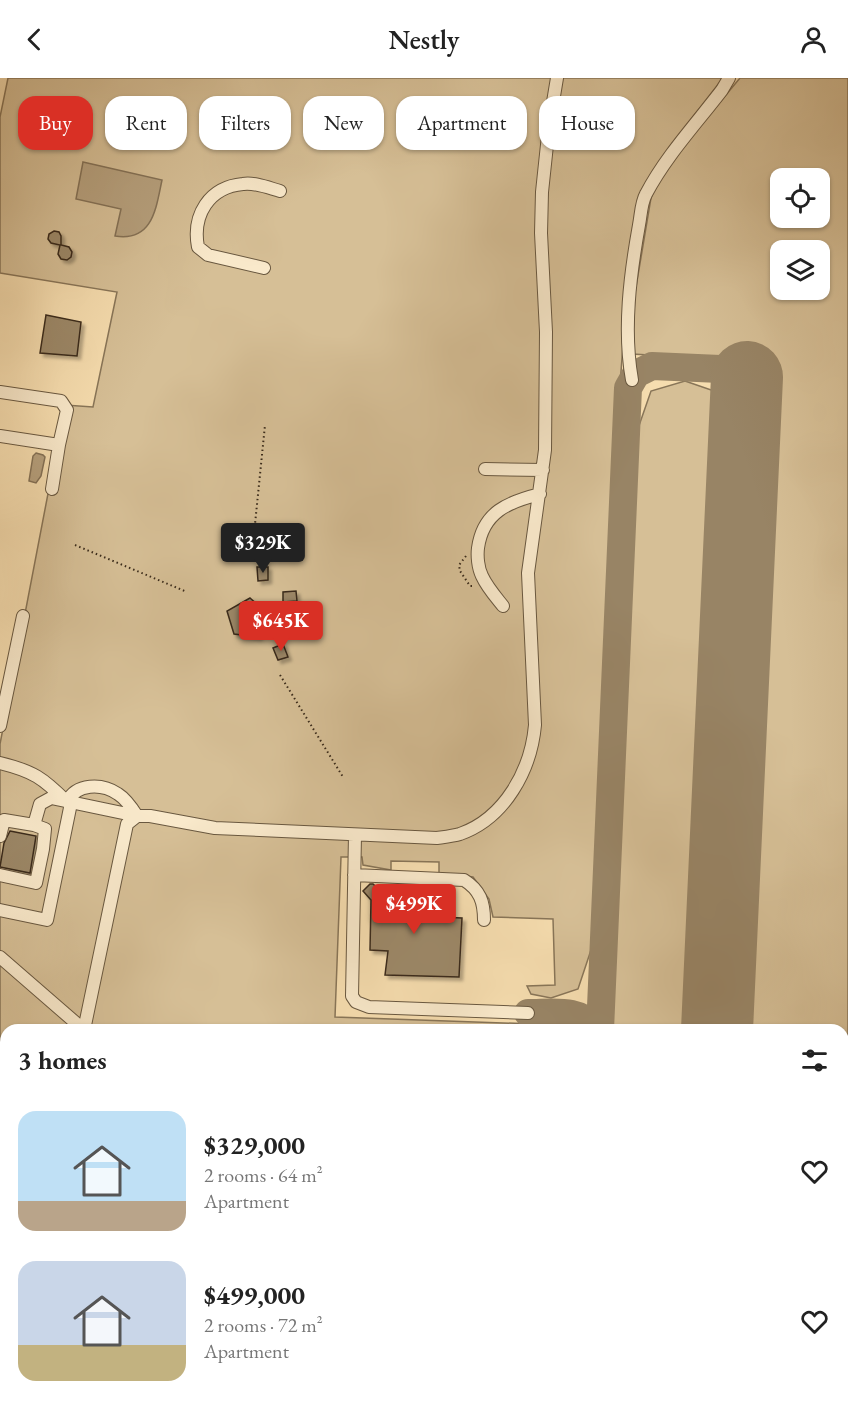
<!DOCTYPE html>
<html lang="en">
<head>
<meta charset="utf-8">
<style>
	:root { --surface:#fff; --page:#f6f6f6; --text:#222; --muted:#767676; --accent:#d93025 }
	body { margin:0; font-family:"EB Garamond",serif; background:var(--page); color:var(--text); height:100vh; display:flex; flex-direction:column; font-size:22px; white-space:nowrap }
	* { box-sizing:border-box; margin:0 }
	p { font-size:20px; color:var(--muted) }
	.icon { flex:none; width:33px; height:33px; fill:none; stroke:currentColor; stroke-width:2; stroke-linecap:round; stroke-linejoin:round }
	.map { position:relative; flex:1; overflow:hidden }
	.sheet { position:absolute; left:0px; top:946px; width:849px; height:386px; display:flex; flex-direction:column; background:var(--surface); border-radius:18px 18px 0 0; box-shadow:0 2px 4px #0004 }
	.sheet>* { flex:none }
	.guide { position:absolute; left:18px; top:18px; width:813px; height:54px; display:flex; gap:12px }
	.buttons { position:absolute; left:770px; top:90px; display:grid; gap:12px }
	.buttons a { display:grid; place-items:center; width:60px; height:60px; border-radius:12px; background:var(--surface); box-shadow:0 2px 4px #0004; font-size:30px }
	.price { position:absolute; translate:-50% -51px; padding:0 14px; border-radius:6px; background:var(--accent); color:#fff; font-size:20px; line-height:39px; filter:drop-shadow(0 2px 3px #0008) }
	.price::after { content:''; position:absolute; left:50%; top:36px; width:18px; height:14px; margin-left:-9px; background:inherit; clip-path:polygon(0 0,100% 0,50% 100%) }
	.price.active { background:#222; color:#fff }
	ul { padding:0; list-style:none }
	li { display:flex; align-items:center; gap:18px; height:150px; padding:0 18px }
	li span { display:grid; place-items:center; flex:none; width:168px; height:120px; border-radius:18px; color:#555 }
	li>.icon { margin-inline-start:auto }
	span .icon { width:72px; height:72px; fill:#fffc; stroke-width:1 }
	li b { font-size:26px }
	h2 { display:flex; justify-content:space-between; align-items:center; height:72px; padding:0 18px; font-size:26px }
	.tag { padding:0 21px; border-radius:18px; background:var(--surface); box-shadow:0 2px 4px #0004; font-size:21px; line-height:54px }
	.tag.active { background:var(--accent); color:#fff }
	header { display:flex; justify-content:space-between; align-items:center; height:78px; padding:0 18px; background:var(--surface); font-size:27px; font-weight:600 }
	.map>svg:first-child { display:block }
</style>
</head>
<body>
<header><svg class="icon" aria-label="back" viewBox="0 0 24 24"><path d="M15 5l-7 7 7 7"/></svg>Nestly<svg class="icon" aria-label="person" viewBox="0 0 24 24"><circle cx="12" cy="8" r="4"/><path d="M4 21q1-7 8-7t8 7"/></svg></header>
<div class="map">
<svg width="848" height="1331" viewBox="0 0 848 1331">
	<defs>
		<filter id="shadow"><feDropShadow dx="3.5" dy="3.5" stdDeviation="1.5" flood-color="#0004"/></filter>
	</defs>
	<rect width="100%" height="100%" fill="#f6ddaf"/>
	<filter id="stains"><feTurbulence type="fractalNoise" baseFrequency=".00333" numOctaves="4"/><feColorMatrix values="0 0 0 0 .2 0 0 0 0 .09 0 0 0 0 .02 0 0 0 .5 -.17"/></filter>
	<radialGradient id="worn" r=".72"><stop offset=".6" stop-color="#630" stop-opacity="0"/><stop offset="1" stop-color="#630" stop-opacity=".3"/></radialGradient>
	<path fill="#d6bf96" stroke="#887558" stroke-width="1.5" fill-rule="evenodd" d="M8,0h715l-31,40 -53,78 -10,66 -14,192 -21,487 -16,48 -27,9 -20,-4 -4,-8 28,-1 -2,-66 -60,-2 -4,-18 -16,-22 -34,-4v-11l-48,-1v9l-28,-5 -1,-8h-21l-6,160 199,7 19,6h-547v263l-6,-1v-548l65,-339 28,2 24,-115 -117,-19v-156z
		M740,0h108v1331h-123l1,-5h117v-374h-101l29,-668 -139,-8 3,-61 16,-95 9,-24zM780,100h39v40h-39zM780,172h39v40h-39z
		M685,303l35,12 -27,637h-84l25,-590 17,-49z
		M48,1326h182l-5,5h-148z
		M460,1326h115v5h-108z
		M595,1326h82v5h-82z"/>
	<path fill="#b6a07d" stroke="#847156" stroke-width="1.5" d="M83,84l79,18c-6,28 -9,62 -47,56l6,-27 -45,-10z
		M36,375l7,2 2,2 -4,19 -5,7 -7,-2 4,-25z"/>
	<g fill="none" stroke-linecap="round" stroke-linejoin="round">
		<path stroke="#988465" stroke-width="28" d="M528,935c24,0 53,-6 68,17
			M600,952l28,-642 8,-14 16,-8 68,3 27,8
			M583,1331v-5"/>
		<path stroke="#988465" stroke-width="72" d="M717,952l30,-653
			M700,1331v-5"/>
	</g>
	<path fill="#9c8868" stroke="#3a2b1b" stroke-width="1.5" filter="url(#shadow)" d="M54,153l5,1 2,4v9l8,2 3,5 -1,5 -4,3 -6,-1 -3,-5 2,-9 -9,-2 -3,-4 1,-5z
		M46,237l35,7 -4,34 -37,-3z
		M257,489h11v13l-10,1z
		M296,513l1,10 -14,1v-10z
		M250,520l18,16 -10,23 -24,-3 -7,-23z
		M299,533l4,10 -13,5 -3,-10z
		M283,566l5,13 -10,3 -5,-12z
		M10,753l26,5 -6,37 -30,-6 4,-24z
		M370,806h3l11,10 56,3v20l22,1 -3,59 -74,-2 3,-24 -18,-1 1,-50 -8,-9z"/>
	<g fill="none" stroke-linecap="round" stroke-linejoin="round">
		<defs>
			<path id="minor" d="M264,190l-56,-13 -10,-8c-6,-32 11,-60 45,-63 11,-2 26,4 37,7
				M632,302c-9,-50 -2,-105 7,-155 2,-10 2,-22 7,-31 20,-38 50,-70 76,-104l7,-12
				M0,314l61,9 6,9 -8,35
				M0,358l59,9 -7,44
				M485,391l58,1
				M503,528c-8,-10 -16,-19 -21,-30 -4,-8 -5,-20 -4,-28 5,-36 30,-46 62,-54
				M0,648l23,-110
				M0,685c33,8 43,15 67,39 9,-19 35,-19 51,-8 8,5 14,14 19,22
				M34,747l6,-21 11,-6 86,18
				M355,757l-3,161 4,6 13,5 159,6
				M0,758l4,-16 30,5 11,4 -2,20 -7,34 -36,-8
				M354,797l110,5c16,10 20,22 20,40
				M0,832l47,10 24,-117
				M0,879l84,73
				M84,952l43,-206 10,-8h13l65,12 222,10c7,-1 16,-2 23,-4 45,-16 71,-64 75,-109l-7,-152 17,-123 1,-118 -5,-99 1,-41 7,-66 8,-48
				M137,1326l28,5"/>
		</defs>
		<use href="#minor" stroke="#695840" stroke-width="14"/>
		<path stroke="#3a2b1b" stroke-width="2" stroke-dasharray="1.5 3" stroke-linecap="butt" d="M75,467l112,47
			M252,476l13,-129
			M466,478l-7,9 1,6 10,15h4
			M280,597l63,102"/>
		<use href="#minor" stroke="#f9e9cb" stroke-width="12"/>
	</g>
	<rect width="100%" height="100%" filter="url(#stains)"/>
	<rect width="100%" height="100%" fill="url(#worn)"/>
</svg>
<div class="buttons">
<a><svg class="icon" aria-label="locate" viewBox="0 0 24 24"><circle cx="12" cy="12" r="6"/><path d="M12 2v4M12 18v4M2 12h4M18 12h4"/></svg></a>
<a><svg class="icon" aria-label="layers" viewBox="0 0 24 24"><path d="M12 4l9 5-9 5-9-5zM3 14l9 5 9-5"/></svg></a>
</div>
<b class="price active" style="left:263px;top:496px">$329K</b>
<b class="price" style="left:281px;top:574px">$645K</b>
<b class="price" style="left:414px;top:857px">$499K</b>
<div class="guide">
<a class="tag active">Buy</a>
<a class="tag">Rent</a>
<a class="tag">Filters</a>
<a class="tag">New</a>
<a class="tag">Apartment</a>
<a class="tag">House</a>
</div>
<section class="sheet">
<h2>3 homes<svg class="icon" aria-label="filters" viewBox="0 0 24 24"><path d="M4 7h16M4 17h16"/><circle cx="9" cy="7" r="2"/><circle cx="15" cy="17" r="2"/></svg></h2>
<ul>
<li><span style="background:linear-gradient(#bfe0f5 75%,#b9a48a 0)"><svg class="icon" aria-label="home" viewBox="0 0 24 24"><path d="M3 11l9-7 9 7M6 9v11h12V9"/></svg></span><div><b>$329,000</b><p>2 rooms · 64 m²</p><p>Apartment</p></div><svg class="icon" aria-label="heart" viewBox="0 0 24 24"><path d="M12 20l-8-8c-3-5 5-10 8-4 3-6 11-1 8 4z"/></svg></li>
<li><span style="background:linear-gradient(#c9d6e8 70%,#c2b280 0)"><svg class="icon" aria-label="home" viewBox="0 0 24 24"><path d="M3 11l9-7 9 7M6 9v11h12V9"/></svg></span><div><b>$499,000</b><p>2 rooms · 72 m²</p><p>Apartment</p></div><svg class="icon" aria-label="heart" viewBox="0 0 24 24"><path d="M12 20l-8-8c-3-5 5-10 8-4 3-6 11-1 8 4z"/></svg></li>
</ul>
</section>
</div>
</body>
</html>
